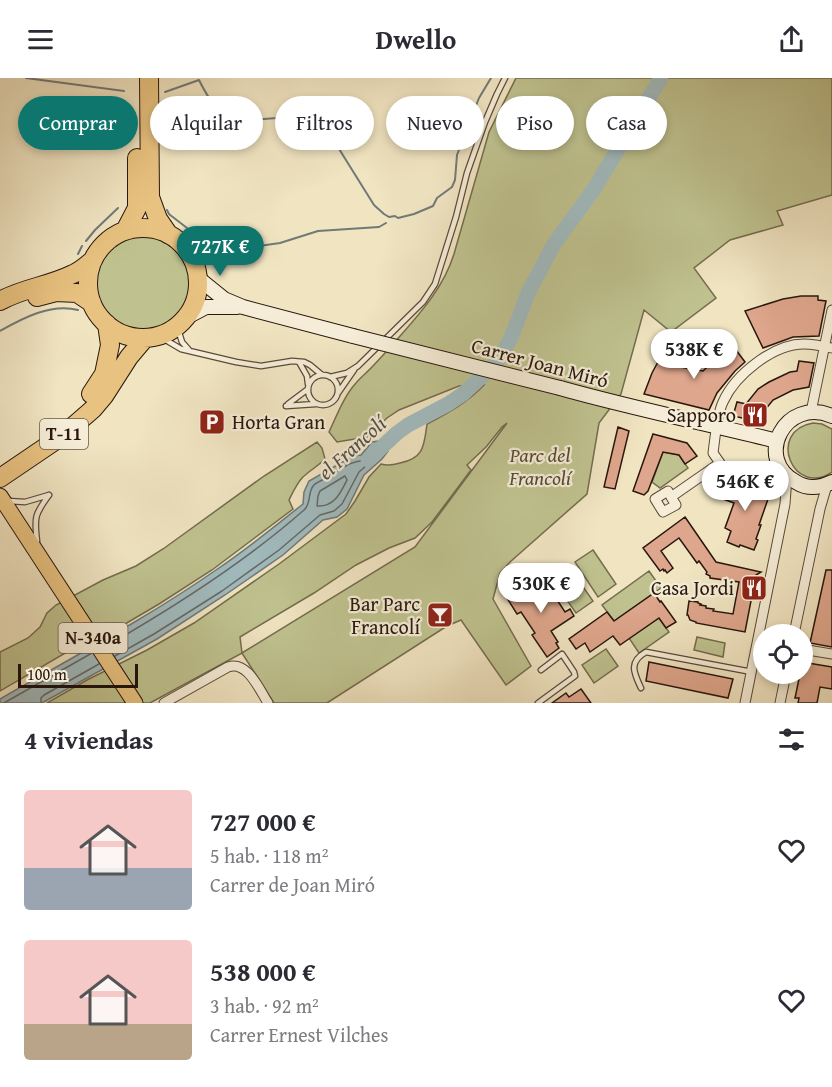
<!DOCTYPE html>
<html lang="es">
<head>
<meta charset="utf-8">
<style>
	:root { --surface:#fff; --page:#f7f7f7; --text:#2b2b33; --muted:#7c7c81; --accent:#0f766e }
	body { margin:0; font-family:"Gentium Book Plus",serif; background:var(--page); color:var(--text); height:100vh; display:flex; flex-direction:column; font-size:22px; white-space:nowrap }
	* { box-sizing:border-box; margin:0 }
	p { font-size:20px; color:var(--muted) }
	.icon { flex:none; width:33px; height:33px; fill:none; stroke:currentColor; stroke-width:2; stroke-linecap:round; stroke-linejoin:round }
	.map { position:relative; height:625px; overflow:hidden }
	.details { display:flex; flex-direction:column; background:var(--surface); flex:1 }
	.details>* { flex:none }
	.guide { position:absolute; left:18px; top:18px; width:796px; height:54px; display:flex; gap:12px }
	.fabs { position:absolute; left:753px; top:546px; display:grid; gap:12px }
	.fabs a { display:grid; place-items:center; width:60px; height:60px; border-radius:50%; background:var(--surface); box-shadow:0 3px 9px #0003; font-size:30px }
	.scale { position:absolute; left:18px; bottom:15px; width:120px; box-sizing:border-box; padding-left:6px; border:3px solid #29170e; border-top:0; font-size:16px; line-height:21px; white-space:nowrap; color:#29170e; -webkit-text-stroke:4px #f5edd7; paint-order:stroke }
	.price { position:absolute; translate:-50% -51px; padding:0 14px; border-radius:21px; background:#fff; color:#222; font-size:20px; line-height:39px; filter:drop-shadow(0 2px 3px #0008) }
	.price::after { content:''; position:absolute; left:50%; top:36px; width:18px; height:14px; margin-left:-9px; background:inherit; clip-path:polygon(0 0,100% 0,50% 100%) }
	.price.active { background:var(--accent); color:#fff }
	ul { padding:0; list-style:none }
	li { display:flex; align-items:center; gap:18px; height:150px; padding:0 24px }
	li span { display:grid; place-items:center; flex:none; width:168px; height:120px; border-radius:6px; color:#555 }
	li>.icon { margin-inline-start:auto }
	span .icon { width:72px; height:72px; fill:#fffc; stroke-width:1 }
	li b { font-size:26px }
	h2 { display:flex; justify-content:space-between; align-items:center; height:72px; padding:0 24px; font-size:26px }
	.tag { padding:0 21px; border-radius:27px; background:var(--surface); box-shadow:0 3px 9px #0003; font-size:21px; line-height:54px }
	.tag.active { background:var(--accent); color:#fff }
	header { display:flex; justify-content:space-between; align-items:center; height:78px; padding:0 24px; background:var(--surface); font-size:27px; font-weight:700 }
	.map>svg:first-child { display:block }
</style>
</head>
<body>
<header><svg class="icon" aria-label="menu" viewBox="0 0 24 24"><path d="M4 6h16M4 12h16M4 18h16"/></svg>Dwello<svg class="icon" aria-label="share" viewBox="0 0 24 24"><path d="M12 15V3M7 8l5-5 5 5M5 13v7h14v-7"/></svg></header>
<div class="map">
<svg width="832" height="625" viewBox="0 0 832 625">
	<rect width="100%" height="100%" fill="#f0e4c1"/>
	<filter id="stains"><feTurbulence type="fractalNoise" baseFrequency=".00333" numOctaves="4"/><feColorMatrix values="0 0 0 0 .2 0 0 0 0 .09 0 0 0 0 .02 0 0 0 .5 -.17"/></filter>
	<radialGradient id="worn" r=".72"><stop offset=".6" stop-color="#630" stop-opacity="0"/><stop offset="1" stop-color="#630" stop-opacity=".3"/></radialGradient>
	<path fill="#bfc28f" stroke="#746c4e" stroke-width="1.5" fill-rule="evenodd" d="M516,0h316v117l-55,16 6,14 -53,15 -36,28 22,30 -45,34 -27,-22 -23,84 -22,29 -12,71 -77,68 -10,11 -7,26 38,67 -25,19 -45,-65 -14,6 -120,77h-53l-32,-50 -92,50h-103l40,-23 60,-30 47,-27 85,-59 67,-50 9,-13 14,-24 12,-13c7,2 12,1 19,-1 24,-5 24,-17 27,-39 21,-11 41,-22 57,-39l-25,1 -60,24 -12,8 -20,19 -30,5 -8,-10c8,-17 15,-36 27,-49 4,-5 9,-9 13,-13 11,-11 21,-23 32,-35 22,-25 43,-49 53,-81l35,-122zM507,345l-92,124 -173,106 -2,-16 74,-44 42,-28 33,-17 26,-10 17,-16 39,-52 -4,-5 19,-18 16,-20z
		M96 204a48 48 0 1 1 96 0a48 48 0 1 1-96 0Z
		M813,345l9,1 10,5v43c-39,26 -66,-41 -19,-49z
		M317,364l5,6 3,11c-7,7 -16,12 -23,19 -6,7 -9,14 -13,22l4,9 -81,61 -53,34 -34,20 -46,21 -79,46v-39l28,-14 12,-11 7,-14 9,-8 47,-25 33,-14 27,-17 101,-73z
		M663,374l16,3 9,13 -28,20 -8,-6z
		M593,472l23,34 -18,13 -23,-35z
		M569,489l24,34 -17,12 -24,-34z
		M649,493l12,17 -47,33 -12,-16z
		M659,540l10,14 -30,21 -10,-15z
		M697,559l28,6 -2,14 -29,-7z
		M606,571l12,17 -24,17 -12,-18z"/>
	<path fill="#a1bbbf" stroke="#717978" stroke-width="1.5" d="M379,363l9,10 -6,8 -18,16 -17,34 -10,8 -14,3 -40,35 -58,40 -68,44 -115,64h-42v-4c73,-42 147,-81 216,-129 30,-20 58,-43 87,-66l1,-12 5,-11 44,-25 8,-1 11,-13z"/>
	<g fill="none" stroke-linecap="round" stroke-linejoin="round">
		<path stroke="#656966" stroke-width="1.5" d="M345,398l2,4c-7,14 -13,27 -30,26l1,-10 2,-5z
			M108,567c68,-39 137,-83 196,-135 8,-7 3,-18 10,-25 3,-3 9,-5 12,-7 13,-7 25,-19 41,-17v4l-8,7 -17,32 -8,7 -14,4 -41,35 -57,41 -68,43 -39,22
			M4,625l88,-50
			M41,625v-5l3,-3 55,-31"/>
		<path stroke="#717978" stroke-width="2" d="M26,0l98,13
			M165,14l34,-12c8,17 19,30 27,47l25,-7 26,-2 14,-3 11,1 14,-4 58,93 10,9 5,3 6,-1 3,2 16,-4 19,-8 4,-8 15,-11 3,-7 2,-25 22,-57 12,-20
			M167,132l2,4c16,13 34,23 40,43l50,-11 21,-3 38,-12 61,-4 7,-4
			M86,163l9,-11 23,-22
			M78,176l4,-8
			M0,253c23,-13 51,-28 78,-21"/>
		<path stroke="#a1bbbf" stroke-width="15" d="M368,382l29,-27 11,-8 40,-21 15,-10 34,-32 14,-24 17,-45 26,-49 40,-55 67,-111"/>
	</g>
	<path fill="#dea68c" stroke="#29170e" stroke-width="1.5" d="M801,218h17v4l8,1 -7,35 -26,1 -30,11 -18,-37 38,-12z
		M733,268l12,16 -10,9 -18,22 -8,17 -65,-16 8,-21 7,-13 16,4 -1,2 29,5 25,-24z
		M799,283l15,2 -5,24 -16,3 -20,10 -17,21 -23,-5 4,-14 9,2 12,-15 11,-7 21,-10 7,-1z
		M618,349l11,4 -14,58 -11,-2z
		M653,356l34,9 10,13 -12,8 -6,-9 -16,-3 -15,39 -4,4 -11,-4z
		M740,397l26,11 -5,11 7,2 -9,26h2l-5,14 2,1 -4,10 -14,-5 -1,2 -12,-5 4,-11 -6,-3 9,-25 -11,-4 6,-15 7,3z
		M685,439l31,45 45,10 -5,3 -11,57 -49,-9v-1l-6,-2 -2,-5h-1l2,-14 9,1v1l3,1 -1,1 6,1v2l8,1 -1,2 20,3 6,-32 -29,-4v-2l-4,-2 1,-2 -8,-11 -2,2 -18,-25 -18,13 12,17 -6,5 -2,-3 -1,1 -1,-2 -3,2 -17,-23z
		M826,492h6v77l-22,-4z
		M544,502l21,32 5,-3 4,7 -23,15 7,11 -2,1 3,5 -12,9 -15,-22 3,-2 -14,-21 -4,2 -10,-16 15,-10 3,5z
		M654,515l6,9 1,-1 15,21 -10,6 -7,-10 -39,27 -7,-9 -23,16 -5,-9 -9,6 -7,-10 38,-27 7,9z
		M649,584l84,17 -5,19 -82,-17z
		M802,584l30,5v22l-12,-2 -3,16h-19l1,-5h-4l5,-24h2z
		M581,611l10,14h-39l14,-10 3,4z"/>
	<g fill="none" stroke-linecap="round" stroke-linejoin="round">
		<defs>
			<path id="lane" d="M177,248l5,16 7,8
				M159,258l22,13 55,13 25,4 31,-5 12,1 6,3 12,10
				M299,284l8,14 1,8
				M308 312a15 15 0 1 1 30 0a15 15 0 1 1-30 0Z
				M330,299l17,-4 11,-7 65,-64 12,-18 21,-67 11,-44 18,-51 12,-28 8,-16
				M338,315l16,-23
				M288,326l20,-15
				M286,328l30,-2
				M8,423l17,1 24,-7
				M37,463c-3,-24 -2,-27 12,-46
				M641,610c-7,-15 -13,-26 5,-36l106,20
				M538,625l37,-27 -1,-4 -12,-18 -21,16"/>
			<path id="street" d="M811,334l21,-102
				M671,419l5,8 -13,7 -8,-13 13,-8 3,6 49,-34 -7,-10c2,-15 4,-39 10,-51 12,-27 50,-58 81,-58 9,0 19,2 28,4
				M794,556l26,-125 7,-24
				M802,571l30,5
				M164,625l64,-36c19,-7 31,22 40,36
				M745,625l40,-199 2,-28
				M780,625l6,-29"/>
			<path id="secondary" d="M198,200l26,21 19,8 110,29
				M185,240l21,-11h31
				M560,310c71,20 145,35 217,53
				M832,338c-47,-20 -79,43 -36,66 11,7 24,6 36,0"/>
			<path id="primary" d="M0,418l135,207"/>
			<path id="highway" d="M149,0l1,119 8,22 11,16
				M88 205a55 55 0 1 1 110 0a55 55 0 1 1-110 0Z
				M125,153l12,-23v-50
				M37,219l19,-5 21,1 15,10
				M0,223c23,-13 49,-15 73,-27 8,-3 14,-9 20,-14
				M91,316l13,-20 6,-29 -3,-21
				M0,400l62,-42 31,-27 11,-13 25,-39 16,-19"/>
		</defs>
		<use href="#lane" stroke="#5b4a3b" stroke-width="7"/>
		<use href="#street" stroke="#5b4a3b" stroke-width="11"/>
		<use href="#secondary" stroke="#29170e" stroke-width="16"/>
		<use href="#primary" stroke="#29170e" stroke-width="17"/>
		<use href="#highway" stroke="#29170e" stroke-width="20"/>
		<use href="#lane" stroke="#f5edd7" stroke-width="4.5"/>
		<use href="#street" stroke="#f5edd7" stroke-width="9"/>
		<use href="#secondary" stroke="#f5edd7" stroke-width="14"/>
		<use href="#primary" stroke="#e8c280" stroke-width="15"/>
		<use href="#highway" stroke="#e8c280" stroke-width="18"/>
		<defs>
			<path id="secondary-bridge" d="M353,258l207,52"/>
		</defs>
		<use href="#secondary-bridge" stroke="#29170e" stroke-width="16" stroke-linecap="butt"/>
		<use href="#secondary-bridge" stroke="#f5edd7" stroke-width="14"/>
	</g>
	<defs>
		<symbol id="restaurant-square" viewBox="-11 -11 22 22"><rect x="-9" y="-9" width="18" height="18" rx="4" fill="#8f2418" stroke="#f5edd7"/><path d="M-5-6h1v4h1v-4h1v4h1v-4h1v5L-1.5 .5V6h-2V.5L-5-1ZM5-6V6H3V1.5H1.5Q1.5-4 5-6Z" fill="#fff"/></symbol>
		<symbol id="parking-square" viewBox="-11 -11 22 22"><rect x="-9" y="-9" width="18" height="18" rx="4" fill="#8f2418" stroke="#f5edd7"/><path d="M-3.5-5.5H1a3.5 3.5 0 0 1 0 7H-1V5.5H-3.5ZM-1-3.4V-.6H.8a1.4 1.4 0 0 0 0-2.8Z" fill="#fff"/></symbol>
		<symbol id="bar-square" viewBox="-11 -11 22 22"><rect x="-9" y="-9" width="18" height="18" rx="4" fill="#8f2418" stroke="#f5edd7"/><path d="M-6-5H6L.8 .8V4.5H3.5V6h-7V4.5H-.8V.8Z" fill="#fff"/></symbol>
	</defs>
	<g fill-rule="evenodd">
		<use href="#restaurant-square" x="740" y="322" width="30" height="30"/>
		<use href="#parking-square" x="197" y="329" width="30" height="30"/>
		<use href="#restaurant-square" x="739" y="495" width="30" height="30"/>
		<use href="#bar-square" x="425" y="522" width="30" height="30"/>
	</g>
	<g text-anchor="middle" stroke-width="4.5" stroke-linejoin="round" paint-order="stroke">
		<g fill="#f5edd7" stroke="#66574a" stroke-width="1.5">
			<rect x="40" y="341" width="48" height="30" rx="4.5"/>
			<rect x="58.5" y="545" width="69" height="30" rx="4.5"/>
		</g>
		<g font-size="18" font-weight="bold" fill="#29170e">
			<text x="64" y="362">T-11</text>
			<text x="93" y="566">N-340a</text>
		</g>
		<g font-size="20" fill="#29170e" stroke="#f5edd7">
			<text transform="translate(540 285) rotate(15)" y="7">Carrer Joan Miró</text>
		</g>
		<g font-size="20" fill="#29170e" stroke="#f5edd7" text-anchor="end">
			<text x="736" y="344">Sapporo</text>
			<text x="232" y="351" text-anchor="start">Horta Gran</text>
			<text x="734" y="517">Casa Jordi</text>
			<text x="420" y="533">Bar Parc<tspan x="420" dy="23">Francolí</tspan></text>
		</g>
		<g font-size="20" font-style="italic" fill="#564a35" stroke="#f5edd7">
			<text x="540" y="384">Parc del<tspan x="540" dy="23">Francolí</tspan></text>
		</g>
		<g font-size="21" font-style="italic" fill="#53504c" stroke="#f5edd7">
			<text transform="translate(352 370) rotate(-42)" y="7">el Francolí</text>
		</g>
	</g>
	<rect width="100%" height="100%" filter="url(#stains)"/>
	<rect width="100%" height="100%" fill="url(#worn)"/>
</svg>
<div class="fabs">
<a><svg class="icon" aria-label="locate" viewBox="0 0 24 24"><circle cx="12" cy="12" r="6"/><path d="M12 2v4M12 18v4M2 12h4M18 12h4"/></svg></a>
</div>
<div class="scale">100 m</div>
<b class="price active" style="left:220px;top:199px">727K €</b>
<b class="price" style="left:694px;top:302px">538K €</b>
<b class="price" style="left:745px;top:434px">546K €</b>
<b class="price" style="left:541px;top:536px">530K €</b>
<div class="guide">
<a class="tag active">Comprar</a>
<a class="tag">Alquilar</a>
<a class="tag">Filtros</a>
<a class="tag">Nuevo</a>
<a class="tag">Piso</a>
<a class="tag">Casa</a>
</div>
</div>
<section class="details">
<h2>4 viviendas<svg class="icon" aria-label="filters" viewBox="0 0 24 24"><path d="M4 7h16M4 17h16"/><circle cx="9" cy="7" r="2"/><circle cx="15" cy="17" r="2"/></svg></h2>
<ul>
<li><span style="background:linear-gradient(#f6c9c9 65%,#9aa5b1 0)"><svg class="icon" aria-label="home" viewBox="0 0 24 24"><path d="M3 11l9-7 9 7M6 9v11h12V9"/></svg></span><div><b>727 000 €</b><p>5 hab. · 118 m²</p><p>Carrer de Joan Miró</p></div><svg class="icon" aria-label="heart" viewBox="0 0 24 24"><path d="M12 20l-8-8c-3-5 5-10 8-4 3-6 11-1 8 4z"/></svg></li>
<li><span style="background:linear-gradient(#f6c9c9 70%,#b9a48a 0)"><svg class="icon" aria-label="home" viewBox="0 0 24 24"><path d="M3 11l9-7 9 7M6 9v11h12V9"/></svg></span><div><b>538 000 €</b><p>3 hab. · 92 m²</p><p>Carrer Ernest Vilches</p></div><svg class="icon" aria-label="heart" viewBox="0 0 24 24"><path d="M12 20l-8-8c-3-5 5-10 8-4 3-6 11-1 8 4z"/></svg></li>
</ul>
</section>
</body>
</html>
